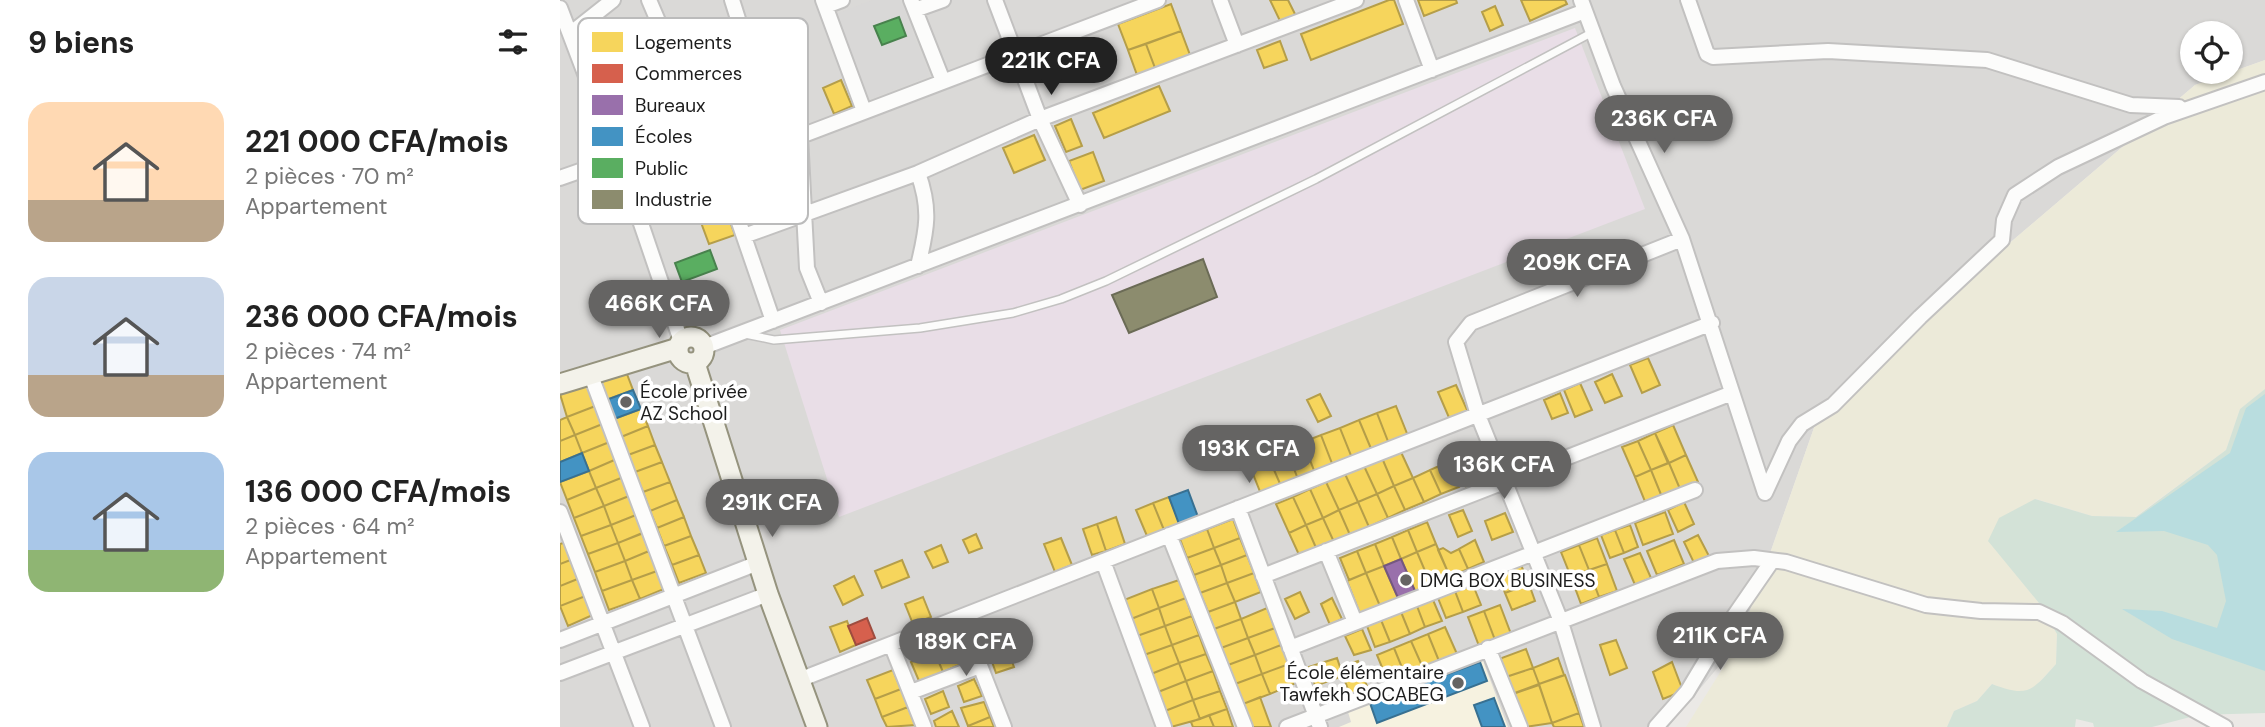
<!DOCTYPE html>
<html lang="fr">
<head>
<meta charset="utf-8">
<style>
	:root { --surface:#fff; --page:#f2f2f2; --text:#222; --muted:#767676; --accent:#656463 }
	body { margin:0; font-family:"DM Sans",sans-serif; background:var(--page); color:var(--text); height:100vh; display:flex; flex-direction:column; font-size:26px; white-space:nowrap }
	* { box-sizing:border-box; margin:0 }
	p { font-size:23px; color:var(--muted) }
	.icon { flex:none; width:38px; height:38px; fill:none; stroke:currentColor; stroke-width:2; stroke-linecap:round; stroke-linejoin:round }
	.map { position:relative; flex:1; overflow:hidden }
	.drawer { display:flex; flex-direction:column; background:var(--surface); width:560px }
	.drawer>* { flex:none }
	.controls { position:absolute; left:1620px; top:21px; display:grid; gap:14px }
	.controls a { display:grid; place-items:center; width:63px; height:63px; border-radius:50%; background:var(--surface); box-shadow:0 2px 5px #0004; font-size:35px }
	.price { position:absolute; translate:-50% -60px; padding:0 16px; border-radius:24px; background:var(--accent); color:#fff; font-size:23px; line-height:46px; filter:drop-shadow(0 2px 4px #0008) }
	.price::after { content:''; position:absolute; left:50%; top:42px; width:21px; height:16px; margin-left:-10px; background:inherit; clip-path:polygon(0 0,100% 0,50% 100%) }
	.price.selected { background:#222; color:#fff }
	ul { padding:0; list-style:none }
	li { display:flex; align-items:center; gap:21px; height:175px; padding:0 28px }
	li span { display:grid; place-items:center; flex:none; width:196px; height:140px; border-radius:21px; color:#555 }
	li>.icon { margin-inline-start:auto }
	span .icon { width:84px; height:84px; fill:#fffc; stroke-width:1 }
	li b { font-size:30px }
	h2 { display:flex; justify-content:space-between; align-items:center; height:84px; padding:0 28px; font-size:30px }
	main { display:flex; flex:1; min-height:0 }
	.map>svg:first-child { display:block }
</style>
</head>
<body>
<main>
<section class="drawer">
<h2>9 biens<svg class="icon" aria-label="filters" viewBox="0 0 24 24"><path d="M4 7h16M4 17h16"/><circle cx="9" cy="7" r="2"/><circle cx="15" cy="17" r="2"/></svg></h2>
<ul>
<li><span style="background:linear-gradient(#ffd9b3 70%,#b9a48a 0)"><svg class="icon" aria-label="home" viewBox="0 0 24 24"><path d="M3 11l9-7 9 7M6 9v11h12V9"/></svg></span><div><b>221 000 CFA/mois</b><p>2 pièces · 70 m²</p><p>Appartement</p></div></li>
<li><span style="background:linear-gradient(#c9d6e8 70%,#b9a48a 0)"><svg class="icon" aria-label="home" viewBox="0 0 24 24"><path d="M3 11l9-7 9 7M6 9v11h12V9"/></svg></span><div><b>236 000 CFA/mois</b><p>2 pièces · 74 m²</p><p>Appartement</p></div></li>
<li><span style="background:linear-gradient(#a9c7e8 70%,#8fb573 0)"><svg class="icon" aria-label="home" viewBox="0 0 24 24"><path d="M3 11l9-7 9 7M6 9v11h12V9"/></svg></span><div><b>136 000 CFA/mois</b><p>2 pièces · 64 m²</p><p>Appartement</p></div></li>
</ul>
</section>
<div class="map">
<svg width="1705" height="727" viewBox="0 0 1705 727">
	<rect width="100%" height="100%" fill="#ebe9e6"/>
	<path fill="#dad9d7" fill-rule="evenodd" d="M0,0h1705v60l-70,25 -372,317 -84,240 -71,85h-1108zM1633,33h38v39h-38z"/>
	<path fill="#e9dee7" d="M1015,28l70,181 -806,308 -59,-187z"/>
	<path fill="#f6f2e0" d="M923,661l25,66h-169l12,-5 -3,-10z"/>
	<path fill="#d9d8d7" d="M312,0h28l29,76 -65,25 -31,-86z"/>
	<path fill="#ecead9" d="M1705,60v329l-25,20 -14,41 -91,67 -43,-1 -56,-17 -47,42 50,62 18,31 -1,30 -22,24 -18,6 -24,-10 -15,17 -23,10 -7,16h-261l53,-85 84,-240 372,-317z"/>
	<path fill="#d3e2d7" d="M1705,389v324l-67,2 -46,12h-58l-1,-4 -17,-4 -1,8h-128l7,-16 23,-10 15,-17c36,14 40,7 64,-20l1,-30 -18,-31 -51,-62 11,-23 36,-19 57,17 44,1 90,-67 14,-41z"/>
	<path fill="#b9dddf" d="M1705,394v277l-93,-32 -50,-30 40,2 55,17 9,-27 -9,-46 -9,-10 -44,-14 -48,1 114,-79 16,-45z"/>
	<path fill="#f6d55c" stroke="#b59e49" stroke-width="2" d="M710,0h18l8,16 -15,7z
		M829,0h5l9,24 -92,36 -10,-26z
		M858,0h38l1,3 -33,13z
		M961,0h44l2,4 -37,17z
		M611,4l10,27 -53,19 -10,-26z
		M935,6l8,19 -13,6 -8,-19z
		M621,31l9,24 -35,13 -9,-24z
		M720,41l7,19 -23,8 -7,-18z
		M586,44l9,24 -18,7 -9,-25z
		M281,80l11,26 -18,8 -11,-26z
		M599,86l11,25 -66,27 -11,-25z
		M511,119l11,27 -16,6 -11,-26z
		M474,135l11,25 -31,13 -11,-25z
		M533,152l11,29 -24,9 -11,-29z
		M162,200l13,35 -26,9 -13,-35z
		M1088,358l12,27 -18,8 -12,-28z
		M65,369l8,21 -27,10 -8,-20z
		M1052,374l10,22 -17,7 -10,-21z
		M29,382l9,23 -31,12 -7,-23z
		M1020,383l12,27 -17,7 -11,-27z
		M896,385l12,27 -18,8 -12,-28z
		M1000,393l8,20 -16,6 -8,-19z
		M760,394l11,22 -13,6 -11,-22z
		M38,405l7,18 -30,12 -8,-18z
		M836,406l12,30 -19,8 -12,-31z
		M81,409l7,17 -27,11 -7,-18z
		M817,413l12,31 -17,7 -13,-31z
		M7,417l8,18 -15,6v-21z
		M799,420l13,31 -20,7 -12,-30z
		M45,423l7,18 -30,12 -7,-18z
		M1113,425l13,30 -17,8 -14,-30z
		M88,426l7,19 -27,10 -7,-18z
		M780,428l12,30 -19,8 -12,-31z
		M672,432l9,18 -12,6 -9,-18z
		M1095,433l13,30 -17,7 -13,-29z
		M15,435l7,18 -22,9v-21z
		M761,435l12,31 -18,7 -12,-31z
		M52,441l7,17 -30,13 -7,-18z
		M1078,441l13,29 -16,7 -13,-30z
		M743,442l12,31 -17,6 -12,-30z
		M95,445l7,17 -27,10 -7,-17z
		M918,445l7,18 -25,10 -7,-17z
		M726,449l12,30 -17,7 -13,-30z
		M840,450l13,28 -19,8 -12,-28z
		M1126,455l12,27 -18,7 -11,-26z
		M708,456l13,30 -20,8 -12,-30z
		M59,458l7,18 -30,12 -7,-17z
		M822,458l12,28 -17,8 -13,-28z
		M102,462l8,20 -27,10 -8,-20z
		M888,462l11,25 -18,7 -11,-24z
		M925,463l7,18 -24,10 -8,-18z
		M1109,463l11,26 -18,8 -11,-27z
		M804,466l13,28 -19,8 -13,-28z
		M870,470l11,24 -17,8 -11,-24z
		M1091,470l11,27 -16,7 -11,-27z
		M29,471l7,17 -29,12 -7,-18z
		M785,474l13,28 -19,8 -13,-28z
		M66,476l8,18 -30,12 -8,-18z
		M853,478l11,24 -19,8 -11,-24z
		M110,482l7,18 -27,11 -7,-19z
		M766,482l13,28 -16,8 -13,-29z
		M834,486l11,24 -17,8 -11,-24z
		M36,488l8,18 -30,12 -7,-18z
		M750,489l13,29 -17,7 -13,-28z
		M74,494l7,19 -30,12 -7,-19z
		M817,494l11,24 -19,9 -11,-25z
		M609,497l11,27 -16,6 -11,-27z
		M733,497l13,28 -17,8 -13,-29z
		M117,500l7,17 -27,11 -7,-17z
		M798,502l11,25 -19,8 -11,-25z
		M1124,502l10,22 -16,8 -10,-22z
		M593,503l11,27 -17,6 -11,-26z
		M44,506l7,19 -30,11 -7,-18z
		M779,510l11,25 -16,7 -11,-24z
		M903,510l9,21 -14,6 -9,-22z
		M1105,512l8,22 -30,11 -8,-22z
		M81,513l8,18 -31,12 -7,-18z
		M945,513l8,19 -21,8 -7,-19z
		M124,517l7,19 -27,10 -7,-18z
		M556,517l9,27 -19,7 -9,-27z
		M763,518l11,24 -17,8 -11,-25z
		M673,519l7,19 -26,10 -7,-19z
		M867,522l9,22 -19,8 -9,-22z
		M537,524l9,27 -14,4 -9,-26z
		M51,525l7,18 -30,11 -7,-18z
		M746,525l11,25 -17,7 -11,-24z
		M1070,525l8,22 -14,6 -9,-23z
		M647,529l7,19 -27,10 -7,-19z
		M848,530l9,22 -16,7 -9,-22z
		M1055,530l9,23 -14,5 -9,-23z
		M82,533l7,18 -24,10 -7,-18z
		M416,534l6,14 -13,5 -6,-13z
		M1138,535l12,23 -15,7 -11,-23z
		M131,536l8,19 -27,10 -8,-19z
		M832,537l9,22 -17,7 -9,-22z
		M501,538l11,27 -17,7 -11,-28z
		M680,538l7,17 -26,10 -7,-17z
		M1037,538l10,26 -18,6 -10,-25z
		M915,540l9,22 -16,7 -9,-20z
		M1114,540l10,24 -27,11 -10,-24z
		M6,542l7,17 -13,5v-20z
		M58,543l7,18 -30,11 -7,-18z
		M815,544l9,22 -18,7 -9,-22z
		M876,544l14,33 -19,8 -14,-33z
		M381,545l7,17 -15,6 -8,-16z
		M1019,545l10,25 -18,7 -10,-25z
		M654,548l7,17 -27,10 -7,-17z
		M883,548l8,5 8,-4 9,20 -18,8 -12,-27z
		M89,551l8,20 -25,9 -7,-19z
		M797,551l9,22 -17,7 -9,-22z
		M857,552l14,33 -16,6 -14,-32z
		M1080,553l11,25 -16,7 -11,-26z
		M139,555l7,18 -27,10 -7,-18z
		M687,555l7,18 -27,10 -6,-18z
		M13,559l7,19 -20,8v-22z
		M342,560l7,17 -27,11 -7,-17z
		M65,561l7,19 -30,11 -7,-19z
		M1047,564l10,27 -18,6 -10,-27z
		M661,565l6,18 -27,10 -6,-18z
		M961,565l8,19 -24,9 -7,-19z
		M824,566l14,32 -18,8 -14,-33z
		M1029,570l10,27 -18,7 -10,-27z
		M97,571l7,18 -24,10 -8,-19z
		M694,573l7,19 -26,10 -8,-19z
		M806,573l14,33 -20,8 -13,-33z
		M294,576l9,19 -20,10 -9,-19z
		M20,578l8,17 -28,11v-20z
		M72,580l8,19 -31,11 -7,-19z
		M619,580l7,18 -27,10 -7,-19z
		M667,583l8,19 -27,10 -8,-19z
		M969,584l6,17 -23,9 -7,-17z
		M913,585l8,20 -18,7 -8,-21z
		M592,589l7,19 -28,11 -7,-19z
		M895,591l8,21 -17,6 -8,-20z
		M740,592l9,20 -14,7 -10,-20z
		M28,595l7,19 -27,12 -8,-20z
		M363,597l8,20 -18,7 -8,-20z
		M626,598l6,18 -27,10 -6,-18z
		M772,598l10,21 -12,6 -9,-21z
		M873,600l9,21 -17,6 -8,-21z
		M675,602l6,17 -27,10 -6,-17z
		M940,605l11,29 -16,6 -11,-29z
		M857,606l8,21 -15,7 -9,-22z
		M599,608l6,18 -28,10 -6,-17z
		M707,608l8,20 -27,10 -7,-19z
		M924,611l11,29 -16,6 -11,-29z
		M841,612l9,22 -20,8 -9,-22z
		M632,616l7,19 -27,10 -7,-19z
		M681,619l7,19 -27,10 -7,-19z
		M821,620l9,22 -15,5 -8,-21z
		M287,621l9,24 -16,7 -10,-25z
		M605,626l7,19 -28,10 -7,-19z
		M885,627l12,27 -18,7 -11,-27z
		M715,628l6,17 -26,10 -7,-17z
		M802,629l9,21 -17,5 -9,-19z
		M868,634l11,27 -16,7 -12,-27z
		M639,635l7,19 -27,9 -7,-18z
		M688,638l7,17 -27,10 -7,-17z
		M1056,640l11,28 -17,7 -10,-30z
		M403,641l8,19 -28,12 -8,-19z
		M851,641l12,27 -18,7 -11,-27z
		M612,645l7,18 -28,11 -7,-19z
		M721,645l8,19 -27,10 -7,-19z
		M834,648l11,27 -17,7 -11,-27z
		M966,649l7,19 -27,9 -7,-18z
		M375,653l8,19 -24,9 -8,-19z
		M449,653l5,14 -18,6 -5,-14z
		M646,654l7,17 -27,10 -7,-18z
		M695,655l7,19 -27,10 -7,-19z
		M777,658l6,18 -28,10 -6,-19z
		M998,658l6,17 -25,9 -6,-16z
		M798,661l10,28 -18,6 -10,-28z
		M1112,662l11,29 -20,8 -10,-27z
		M619,663l7,18 -28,11 -7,-18z
		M729,664l7,19 -26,11 -8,-20z
		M973,668l6,16 -27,10 -6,-17z
		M333,670l8,19 -26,10 -8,-19z
		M653,671l7,20 -27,9 -7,-19z
		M702,674l8,20 -27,10 -8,-20z
		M1005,675l14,38 -27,10 -13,-39z
		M414,679l8,17 -18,6 -6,-16z
		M626,681l7,19 -28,11 -7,-19z
		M979,685l13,38 -27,4 -12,-33z
		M341,689l7,18 -26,10 -7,-18z
		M383,691l6,16 -18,7 -6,-15z
		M660,691l7,18 -27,10 -7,-19z
		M700,697l11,30h-19l-9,-23z
		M633,700l7,19 -29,8 -6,-16z
		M424,702l6,15 -22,9 -7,-18z
		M348,707l7,18 -28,2 -5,-10z
		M667,709l6,18h-19l-5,-12z
		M392,711l7,16h-23l-2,-6z
		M1019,713l5,14h-30l-2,-4z
		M649,715l5,12h-21l-2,-5z
		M430,717l4,10h-26v-1z"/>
	<path fill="#d6604d" stroke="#9e4c3f" stroke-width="2" d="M307,618l8,20 -19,7 -8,-19z"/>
	<path fill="#9970ab" stroke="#745780" stroke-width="2" d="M841,559l14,32 -17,7 -14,-32z"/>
	<path fill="#4393c3" stroke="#387091" stroke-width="2" d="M73,390l8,19 -27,10 -8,-19z
		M22,453l7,18 -29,11v-20z
		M628,490l10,27 -19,7 -10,-27z
		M920,662l7,19 -110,42 -7,-20z
		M934,698l11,29h-23l-8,-22z"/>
	<path fill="#5aae61" stroke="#48824d" stroke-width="2" d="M339,17l7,19 -24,9 -8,-19z
		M150,250l7,19 -35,13 -7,-19z"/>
	<path fill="#8c8c6e" stroke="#6b6b56" stroke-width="2" d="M643,259l14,38 -88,36 -17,-38z"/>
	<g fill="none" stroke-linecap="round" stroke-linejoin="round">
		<defs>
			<path id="lane" d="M185,334l29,6 146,-12 93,-15 48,-14 45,-18 210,-102 277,-147"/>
			<path id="street" d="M89,0l71,167 53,154
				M172,0l17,54 47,64 4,18 7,132 14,35
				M263,0l41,111
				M351,0l32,81
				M435,0l45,119 40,86
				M660,0l17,45
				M846,0l26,70
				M1021,0l32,86 69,153 83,254 24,-52 13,-17 31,-19 87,-88 82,-77 2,-20 11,-25 43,-28 106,-50 101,-35
				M1128,0l19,54 6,3 115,-6 159,9 144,45 48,2
				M266,6l16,-6
				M0,8l73,192 48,141
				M355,10l28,-10
				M10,34l43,-34
				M0,178l57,-20
				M73,200l525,-200
				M184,236l174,-63 122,-54 316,-119
				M358,266c9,-37 13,-57 0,-93
				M144,347l881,-336
				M30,373l133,354
				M678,508l82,219
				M0,512l82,215
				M609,535l76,192
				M766,551l29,71
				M543,561l61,166
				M703,576l469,-183
				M401,617l43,110
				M0,640l198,-77
				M331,644l33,83
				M730,648l405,-158
				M928,648l32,79
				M0,673l208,-79
				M239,680l913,-357
				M351,692l69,-26
				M727,727l430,-166 37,-3 32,4 140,43 55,6 58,1 23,11 80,58 83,46
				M1033,727l-33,-108 -82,-204 -22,-73 15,-19 211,-84
				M1096,727l31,-35 36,-60 49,-71"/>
			<path id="secondary" d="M118 350a13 13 0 1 1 26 0a13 13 0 1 1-26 0Z
				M135,363l73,231 49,133
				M0,384l118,-36"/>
		</defs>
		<use href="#lane" stroke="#c2c1c0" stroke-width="10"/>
		<use href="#street" stroke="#c2c1c0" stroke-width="18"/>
		<use href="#secondary" stroke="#95937e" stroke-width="23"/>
		<use href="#lane" stroke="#fcfcfb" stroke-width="7"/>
		<use href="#street" stroke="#fcfcfb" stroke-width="14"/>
		<use href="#secondary" stroke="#f3f2ea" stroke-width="19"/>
	</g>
	<g fill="#656463" stroke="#fff" stroke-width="2.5">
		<circle cx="66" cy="402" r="7"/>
		<circle cx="846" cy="580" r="7"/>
		<circle cx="898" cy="683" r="7"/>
	</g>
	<g text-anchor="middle" stroke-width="7" stroke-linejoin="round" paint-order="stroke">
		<g font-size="19" fill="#1d1d1d" stroke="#fff" text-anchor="start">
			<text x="80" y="398">École privée<tspan x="80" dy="22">AZ School</tspan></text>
			<text x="860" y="587">DMG BOX BUSINESS</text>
			<text x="884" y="679" text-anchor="end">École élémentaire<tspan x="884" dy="22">Tawfekh SOCABEG</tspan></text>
		</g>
	</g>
	<rect x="18" y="18" width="230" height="206" rx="10" fill="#fff" stroke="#bbb" stroke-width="2"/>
	<rect x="32" y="32" width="31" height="20" fill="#f6d55c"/>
	<rect x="32" y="64" width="31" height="19" fill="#d6604d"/>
	<rect x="32" y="95" width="31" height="20" fill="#9970ab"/>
	<rect x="32" y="127" width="31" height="19" fill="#4393c3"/>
	<rect x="32" y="158" width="31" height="20" fill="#5aae61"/>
	<rect x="32" y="190" width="31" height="19" fill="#8c8c6e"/>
	<g font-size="19" fill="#1d1d1d">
		<text x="75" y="49">Logements</text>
		<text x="75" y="80">Commerces</text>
		<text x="75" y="112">Bureaux</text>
		<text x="75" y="143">Écoles</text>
		<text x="75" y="175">Public</text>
		<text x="75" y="206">Industrie</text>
	</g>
</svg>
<div class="controls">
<a><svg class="icon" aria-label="locate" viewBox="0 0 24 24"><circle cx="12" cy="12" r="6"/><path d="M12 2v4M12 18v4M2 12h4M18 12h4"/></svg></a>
</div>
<b class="price selected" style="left:491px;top:97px">221K CFA</b>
<b class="price" style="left:1104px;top:155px">236K CFA</b>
<b class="price" style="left:1017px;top:299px">209K CFA</b>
<b class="price" style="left:99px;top:340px">466K CFA</b>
<b class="price" style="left:689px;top:485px">193K CFA</b>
<b class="price" style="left:944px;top:501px">136K CFA</b>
<b class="price" style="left:212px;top:539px">291K CFA</b>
<b class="price" style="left:1160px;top:672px">211K CFA</b>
<b class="price" style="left:406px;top:678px">189K CFA</b>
</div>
</main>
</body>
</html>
